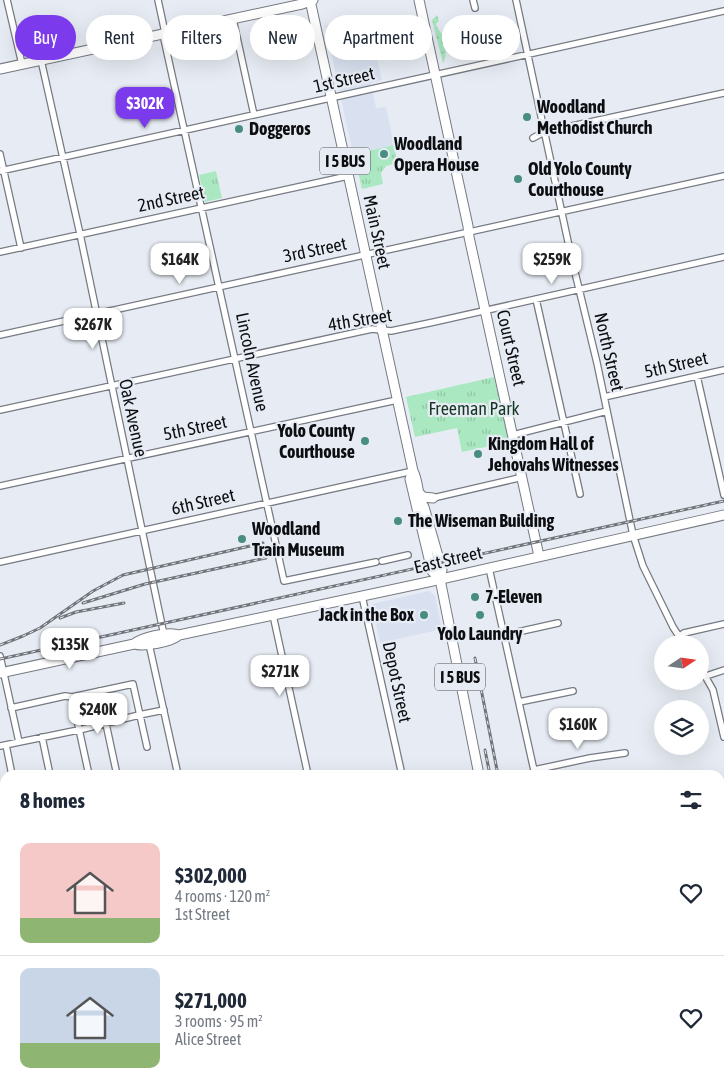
<!DOCTYPE html>
<html lang="en">
<head>
<meta charset="utf-8">
<style>
	:root { --surface:#fff; --page:#f2f2f3; --text:#1f2937; --muted:#747a83; --line:#e0e1e3; --accent:#7c3aed }
	body { margin:0; font-family:"Asap Condensed",sans-serif; background:var(--page); color:var(--text); height:100vh; display:flex; flex-direction:column; font-size:19px; white-space:nowrap }
	* { box-sizing:border-box; margin:0 }
	p { font-size:16px; color:var(--muted) }
	.icon { flex:none; width:28px; height:28px; fill:none; stroke:currentColor; stroke-width:2; stroke-linecap:round; stroke-linejoin:round }
	.map { position:relative; flex:1; overflow:hidden }
	.side { position:absolute; left:0px; top:770px; width:725px; height:320px; display:flex; flex-direction:column; background:var(--surface); border-radius:15px 15px 0 0; box-shadow:0 5px 20px #0002 }
	.side>* { flex:none }
	.guide { position:absolute; left:15px; top:15px; width:695px; height:45px; display:flex; gap:10px }
	.needle { width:32px; rotate:77deg }
	.buttons { position:absolute; left:654px; top:635px; display:grid; gap:10px }
	.buttons a { display:grid; place-items:center; width:55px; height:55px; border-radius:50%; background:var(--surface); box-shadow:0 5px 20px #0002; font-size:25px }
	.price { position:absolute; translate:-50% -42px; padding:0 11px; border-radius:10px; background:#fff; color:#222; font-size:16px; line-height:32px; filter:drop-shadow(0 1px 2px #0008) }
	.price::after { content:''; position:absolute; left:50%; top:30px; width:15px; height:11px; margin-left:-8px; background:inherit; clip-path:polygon(0 0,100% 0,50% 100%) }
	.price.on { background:var(--accent); color:#fff }
	ul { padding:0; list-style:none }
	li { display:flex; align-items:center; gap:15px; height:125px; padding:0 20px }
	li+li { border-top:1px solid var(--line) }
	li span { display:grid; place-items:center; flex:none; width:140px; height:100px; border-radius:10px; color:#555 }
	li>.icon { margin-inline-start:auto }
	span .icon { width:60px; height:60px; fill:#fffc; stroke-width:1 }
	li b { font-size:21px }
	h2 { display:flex; justify-content:space-between; align-items:center; height:60px; padding:0 20px; font-size:21px }
	.tag { padding:0 18px; border-radius:22px; background:var(--surface); box-shadow:0 5px 20px #0002; font-size:18px; line-height:45px }
	.tag.on { background:var(--accent); color:#fff }
	.map>svg:first-child { display:block }
</style>
</head>
<body>
<div class="map">
<svg width="724" height="1090" viewBox="0 0 724 1090">
	<defs>
		<pattern id="grass-dots" width="8" height="8" patternUnits="userSpaceOnUse" patternTransform="scale(1.25)"><rect width="8" height="8" fill="#aae8c1"/><path d="M2 2h.1M6 6h.1" fill="none" stroke="#91c6a5" stroke-width="1.8" stroke-linecap="round"/></pattern>
		<pattern id="park-tufts" width="24" height="20" patternUnits="userSpaceOnUse" patternTransform="scale(1.25)"><rect width="24" height="20" fill="#aae8c1"/><path d="M3 7l-1-3M5 7V3M7 7l1-3M15 17l-1-3M17 17v-4M19 17l1-3" fill="none" stroke="#91c6a5"/></pattern>
	</defs>
	<rect width="100%" height="100%" fill="#e7ecf4"/>
	<path fill="#d9e1f0" d="M367,16l15,64 -11,3 5,25 10,-1 8,38 -41,9 -28,-129z
		M429,591l6,5 7,33 -62,14 -8,-39z
		M405,1085h132l1,5h-135z"/>
	<path fill="#f3dae3" d="M724,882v208h-148l-1,-5h145v-202z"/>
	<path fill="url(#grass-dots)" d="M437,15l2,6 -3,3c1,5 4,7 6,10 4,8 6,22 1,29l-11,-43z"/>
	<path fill="url(#park-tufts)" d="M394,145l3,16v2l-11,3 -5,7 2,11 -21,5 -8,-35z
		M216,171l6,27 -17,4 -6,-27z
		M494,377l15,65 -47,10 -5,-24 -42,9 -9,-40z
		M0,1010h5v75h43l1,5h-49z"/>
	<g fill="none" stroke-linecap="round" stroke-linejoin="round">
		<defs>
			<path id="street" d="M7,0l15,64
				M158,0l6,28v11l120,542 92,-19
				M473,0l2,8
				M516,0l56,260 25,103 36,172 10,31 30,61 11,17
				M233,19l21,96
				M41,60l39,174 84,401
				M533,138l11,-6 180,-39
				M0,154l21,94
				M0,171l724,-160
				M0,252l348,-76
				M536,299l44,195
				M0,335l724,-159
				M697,376l27,119
				M604,397l120,-27
				M0,410l372,-81 19,2 43,-9 290,-65
				M513,435l94,-24
				M0,486l397,-86
				M433,498l90,-21
				M382,561l26,-6
				M0,562l413,-91
				M489,568l46,207
				M362,596l40,179
				M273,615l35,160
				M504,635l54,-12
				M680,636l4,-3 40,-9
				M149,644l29,131
				M0,656l19,86
				M700,667l13,23 11,47
				M706,676l18,-6
				M99,691l18,84
				M72,697l17,78
				M519,702l54,-11
				M11,708l54,-12 7,1 61,-13 14,63
				M42,737l8,38
				M6,745l6,30
				M0,746l83,-17 56,-14 25,-5
				M534,770l56,-12 35,-5
				M0,807l5,-1
				M5,853l-4,1 4,17
				M0,1005h5
				M52,1085l1,5
				M111,1085l1,5
				M187,1085l1,5
				M248,1085l1,5
				M310,1085l1,5
				M370,1085l1,5
				M332,1090l22,-5"/>
			<path id="secondary" d="M419,0l49,226 1,11 70,319
				M0,69l302,-65 11,-4
				M134,644c8,-7 35,-13 45,-9
				M0,673l134,-29c10,3 37,-2 45,-9l249,-53 296,-67"/>
			<path id="primary" d="M310,0l103,471c6,11 4,26 11,36l18,63 -2,9 39,196
				M413,471l-3,8 10,42 12,50 8,8
				M420,494l3,3 10,1
				M544,1085l1,5
				M552,1085l1,5"/>
		</defs>
		<use href="#street" stroke="#767a82" stroke-width="8"/>
		<use href="#secondary" stroke="#767a82" stroke-width="11"/>
		<use href="#primary" stroke="#767a82" stroke-width="11"/>
		<use href="#street" stroke="#fff" stroke-width="5.5"/>
		<use href="#secondary" stroke="#fff" stroke-width="9"/>
		<use href="#primary" stroke="#fff" stroke-width="9"/>
		<defs>
			<path id="rail" d="M83,603l62,-19 121,-26
				M60,618l16,-6 48,-9
				M0,645l23,-9 17,-8 53,-37 30,-16 140,-32
				M475,658l23,117
				M0,659l724,-158
				M485,750l5,25
				M560,1085l1,5
				M568,1085l1,5"/>
		</defs>
		<use href="#rail" stroke="#717479" stroke-width="3"/>
		<use href="#rail" stroke="#e7ecf4" stroke-width="1" stroke-dasharray="4" stroke-linecap="butt"/>
	</g>
	<g fill="#488d82" stroke="#e7ecf4" stroke-width="2">
		<circle cx="527" cy="117" r="5"/>
		<circle cx="239" cy="129" r="5"/>
		<circle cx="384" cy="154" r="5"/>
		<circle cx="518" cy="179" r="5"/>
		<circle cx="365" cy="441" r="5"/>
		<circle cx="478" cy="454" r="5"/>
		<circle cx="398" cy="521" r="5"/>
		<circle cx="242" cy="539" r="5"/>
		<circle cx="475" cy="597" r="5"/>
		<circle cx="424" cy="615" r="5"/>
		<circle cx="480" cy="615" r="5"/>
	</g>
	<g text-anchor="middle" stroke-width="4.5" stroke-linejoin="round" paint-order="stroke">
		<g fill="#e7ecf4" stroke="#4e5155" stroke-width="1">
			<rect x="320" y="147.5" width="50" height="27" rx="4"/>
			<rect x="435" y="663.5" width="50" height="27" rx="4"/>
		</g>
		<g font-size="16" font-weight="bold" fill="#0d0e11">
			<text x="345" y="167">I 5 BUS</text>
			<text x="460" y="683">I 5 BUS</text>
		</g>
		<g font-size="18" fill="#0d0e11" stroke="#e7ecf4">
			<text transform="translate(344 80) rotate(-13)" y="6">1st Street</text>
			<text transform="translate(171 199) rotate(-12)" y="6">2nd Street</text>
			<text transform="translate(377 232) rotate(78)" y="6">Main Street</text>
			<text transform="translate(315 250) rotate(-12)" y="6">3rd Street</text>
			<text transform="translate(360 320) rotate(-9)" y="6">4th Street</text>
			<text transform="translate(511 348) rotate(77)" y="6">Court Street</text>
			<text transform="translate(609 352) rotate(77)" y="6">North Street</text>
			<text transform="translate(252 362) rotate(78)" y="6">Lincoln Avenue</text>
			<text transform="translate(676 365) rotate(-13)" y="6">5th Street</text>
			<text transform="translate(133 418) rotate(78)" y="6">Oak Avenue</text>
			<text transform="translate(195 428) rotate(-12)" y="6">5th Street</text>
			<text transform="translate(203 502) rotate(-13)" y="6">6th Street</text>
			<text transform="translate(448 560) rotate(-13)" y="6">East Street</text>
			<text transform="translate(397 682) rotate(78)" y="6">Depot Street</text>
		</g>
		<g font-size="18" font-weight="bold" fill="#0d0e11" stroke="#e7ecf4" text-anchor="start">
			<text x="537" y="113">Woodland<tspan x="537" dy="21">Methodist Church</tspan></text>
			<text x="249" y="135">Doggeros</text>
			<text x="394" y="150">Woodland<tspan x="394" dy="21">Opera House</tspan></text>
			<text x="528" y="175">Old Yolo County<tspan x="528" dy="21">Courthouse</tspan></text>
			<text x="355" y="437" text-anchor="end">Yolo County<tspan x="355" dy="21">Courthouse</tspan></text>
			<text x="488" y="450">Kingdom Hall of<tspan x="488" dy="21">Jehovahs Witnesses</tspan></text>
			<text x="408" y="527">The Wiseman Building</text>
			<text x="252" y="535">Woodland<tspan x="252" dy="21">Train Museum</tspan></text>
			<text x="485" y="603">7-Eleven</text>
			<text x="414" y="621" text-anchor="end">Jack in the Box</text>
			<text x="480" y="640" text-anchor="middle">Yolo Laundry</text>
		</g>
		<g font-size="18" fill="#153824" stroke="#e7ecf4">
			<text x="474" y="415">Freeman Park</text>
		</g>
	</g>
</svg>
<div class="buttons">
<a><svg class="needle" viewBox="-14 -14 28 28"><path d="M0-13l5 13h-10z" fill="#e53935"/><path d="M0 13l5-13h-10z" fill="#747a83"/></svg></a>
<a><svg class="icon" aria-label="layers" viewBox="0 0 24 24"><path d="M12 4l9 5-9 5-9-5zM3 14l9 5 9-5"/></svg></a>
</div>
<b class="price on" style="left:145px;top:129px">$302K</b>
<b class="price" style="left:180px;top:285px">$164K</b>
<b class="price" style="left:552px;top:285px">$259K</b>
<b class="price" style="left:93px;top:350px">$267K</b>
<b class="price" style="left:70px;top:670px">$135K</b>
<b class="price" style="left:280px;top:697px">$271K</b>
<b class="price" style="left:98px;top:735px">$240K</b>
<b class="price" style="left:578px;top:750px">$160K</b>
<div class="guide">
<a class="tag on">Buy</a>
<a class="tag">Rent</a>
<a class="tag">Filters</a>
<a class="tag">New</a>
<a class="tag">Apartment</a>
<a class="tag">House</a>
</div>
<section class="side">
<h2>8 homes<svg class="icon" aria-label="filters" viewBox="0 0 24 24"><path d="M4 7h16M4 17h16"/><circle cx="9" cy="7" r="2"/><circle cx="15" cy="17" r="2"/></svg></h2>
<ul>
<li><span style="background:linear-gradient(#f6c9c9 75%,#8fb573 0)"><svg class="icon" aria-label="home" viewBox="0 0 24 24"><path d="M3 11l9-7 9 7M6 9v11h12V9"/></svg></span><div><b>$302,000</b><p>4 rooms · 120 m²</p><p>1st Street</p></div><svg class="icon" aria-label="heart" viewBox="0 0 24 24"><path d="M12 20l-8-8c-3-5 5-10 8-4 3-6 11-1 8 4z"/></svg></li>
<li><span style="background:linear-gradient(#c9d6e8 75%,#8fb573 0)"><svg class="icon" aria-label="home" viewBox="0 0 24 24"><path d="M3 11l9-7 9 7M6 9v11h12V9"/></svg></span><div><b>$271,000</b><p>3 rooms · 95 m²</p><p>Alice Street</p></div><svg class="icon" aria-label="heart" viewBox="0 0 24 24"><path d="M12 20l-8-8c-3-5 5-10 8-4 3-6 11-1 8 4z"/></svg></li>
</ul>
</section>
</div>
</body>
</html>
